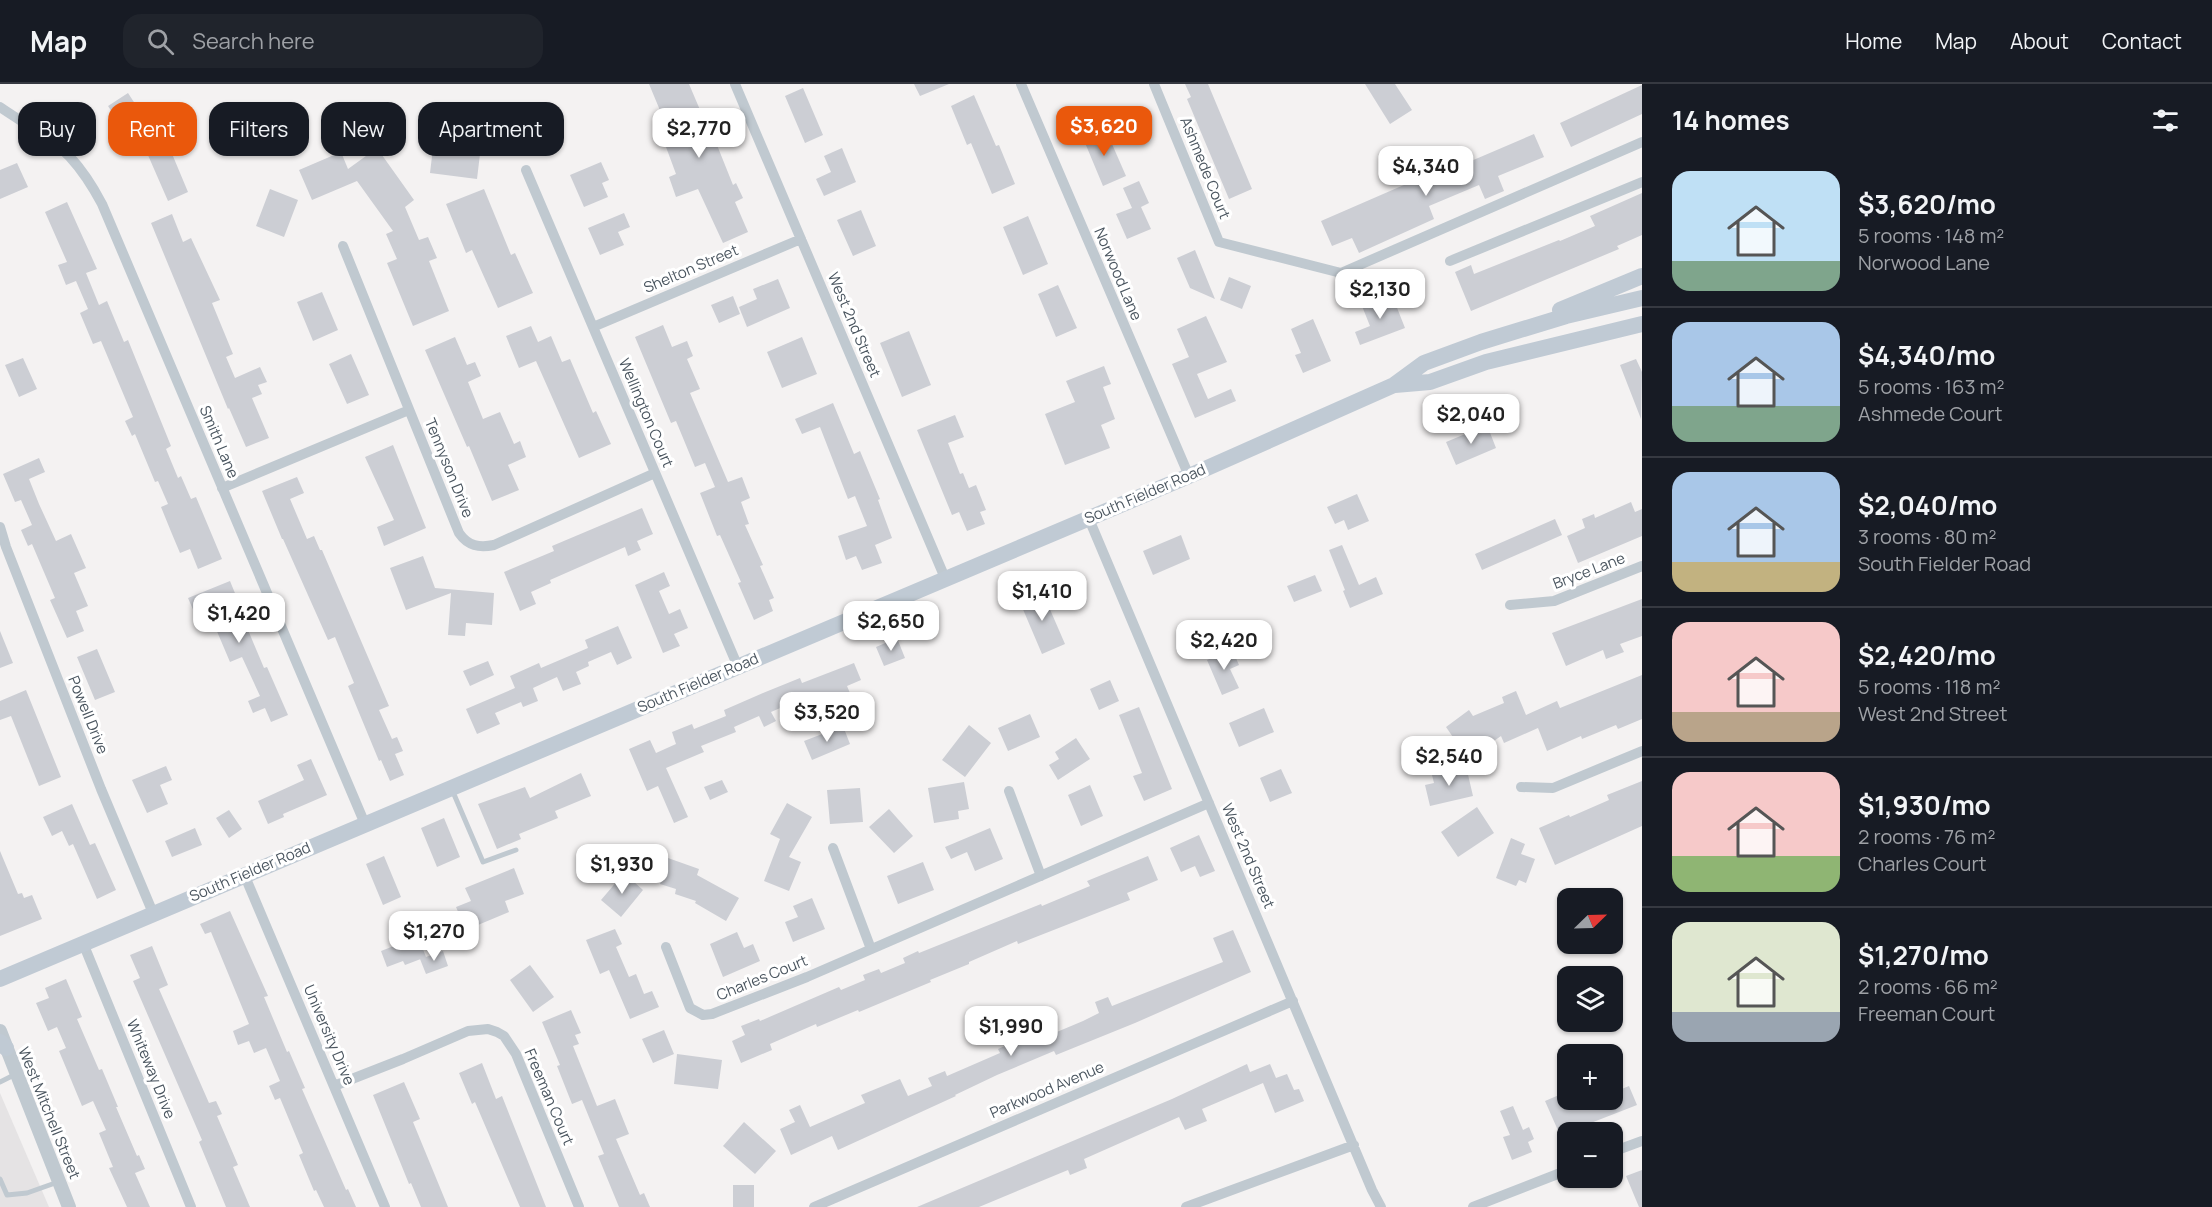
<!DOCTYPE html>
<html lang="en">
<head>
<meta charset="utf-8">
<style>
	:root { --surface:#171b24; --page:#20242c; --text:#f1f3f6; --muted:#9ea1a6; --line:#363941; --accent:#ea580c }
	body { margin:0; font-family:Manrope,sans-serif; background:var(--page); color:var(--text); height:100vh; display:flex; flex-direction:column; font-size:22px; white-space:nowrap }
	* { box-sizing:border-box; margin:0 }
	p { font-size:20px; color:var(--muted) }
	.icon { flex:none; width:33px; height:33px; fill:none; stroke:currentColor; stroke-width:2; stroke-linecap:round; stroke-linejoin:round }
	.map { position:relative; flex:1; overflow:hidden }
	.drawer { display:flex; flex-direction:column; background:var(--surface); width:570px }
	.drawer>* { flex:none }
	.hud { position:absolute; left:18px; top:18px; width:570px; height:54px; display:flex; gap:12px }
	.needle { width:39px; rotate:67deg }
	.controls { position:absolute; left:1557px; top:804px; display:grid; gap:12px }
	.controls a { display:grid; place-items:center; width:66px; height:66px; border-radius:12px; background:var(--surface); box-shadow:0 2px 4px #0004; font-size:30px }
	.price { position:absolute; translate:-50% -51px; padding:0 14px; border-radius:12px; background:#fff; color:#222; font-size:20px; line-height:39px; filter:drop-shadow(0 2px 3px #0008) }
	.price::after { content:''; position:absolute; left:50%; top:36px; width:18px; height:14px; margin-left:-9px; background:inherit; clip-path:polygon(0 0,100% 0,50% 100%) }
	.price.active { background:var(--accent); color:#fff }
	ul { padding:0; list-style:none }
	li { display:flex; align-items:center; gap:18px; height:150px; padding:0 30px }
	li+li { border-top:2px solid var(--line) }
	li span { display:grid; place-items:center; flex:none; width:168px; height:120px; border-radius:18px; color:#555 }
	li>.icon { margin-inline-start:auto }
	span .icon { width:72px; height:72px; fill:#fffc; stroke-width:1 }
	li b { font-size:26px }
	h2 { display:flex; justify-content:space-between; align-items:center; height:72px; padding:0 30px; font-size:26px }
	.chip { padding:0 21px; border-radius:18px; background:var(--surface); box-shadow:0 2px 4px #0004; font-size:21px; line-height:54px }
	.chip.active { background:var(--accent); color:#fff }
	header { display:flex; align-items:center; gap:36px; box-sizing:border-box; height:84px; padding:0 30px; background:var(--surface); border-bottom:2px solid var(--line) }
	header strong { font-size:28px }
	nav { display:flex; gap:33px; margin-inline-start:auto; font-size:21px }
	.search { width:420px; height:54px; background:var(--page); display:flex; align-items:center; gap:15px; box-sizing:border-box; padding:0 21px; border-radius:18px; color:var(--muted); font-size:22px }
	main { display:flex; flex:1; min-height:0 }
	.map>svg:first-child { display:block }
</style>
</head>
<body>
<header>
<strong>Map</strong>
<div class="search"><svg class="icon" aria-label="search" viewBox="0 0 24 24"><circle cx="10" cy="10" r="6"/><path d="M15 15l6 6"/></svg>Search here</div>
<nav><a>Home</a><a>Map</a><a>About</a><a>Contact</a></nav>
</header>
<main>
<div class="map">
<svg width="1642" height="1123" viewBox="0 0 1642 1123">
	<rect width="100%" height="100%" fill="#f4f2f2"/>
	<path fill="#e5e3e4" d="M0,1009l49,114h-49z"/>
	<path fill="#ccced4" d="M649,0h40l20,47 2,-1 22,55 3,-2 7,15 -8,4 13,30 -25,11 -25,-54 -22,8 -7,-20 7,-3 -10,-27 8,-3z
		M914,0h35l-29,12z
		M1185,0h23l44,105 -23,10 -42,-100 4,-2z
		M1365,0h30l17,26 -22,14z
		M1642,1v29l-71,33 -11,-24z
		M803,4l20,47 -18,8 -20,-47z
		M128,9l38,58 4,-2 18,43 -20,9 -24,-55 -7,4 -29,-44z
		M974,11l22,51 3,-1 16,39 -23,10 -21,-51 -4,2 -16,-39z
		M436,39l47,6 -6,50 -47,-6z
		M1105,44l21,48 -23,10 -20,-48z
		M1534,50l10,23 -46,19 6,15 -19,8 -6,-14 -50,21 5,13 -75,34 -7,-15 -20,8 -11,-25 99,-43 2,4z
		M377,64l37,52 -9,7 14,33 9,-3 9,21 -8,3 20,50 -36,15 -26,-63 10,-4 -11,-25 7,-3 -36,-50 -45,19 -13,-30 42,-18 7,17z
		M842,64l14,34 -32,14 -8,-17 15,-7 -7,-16z
		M601,78l8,18 -7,3 6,14 -24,10 -14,-32z
		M17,79l11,24 -28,12v-29z
		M1139,97l10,22 -8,4 10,22 -24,10 -11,-25 16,-6 -9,-20z
		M270,105l28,11 -14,37 -28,-11z
		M484,105l27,66 4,-2 18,40 -35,15 -26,-58 -6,3 -20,-49z
		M1642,109v42l-25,11 2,3 -148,62 -16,-39 16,-7 3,9 85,-34 1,1 35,-15 -5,-10z
		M67,118l30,67 -11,4 13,32 8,-4 17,41 4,-2 43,106 -5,3 12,29 3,-2 10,23 5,-2 26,62 -24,10 -8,-20 -10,4 -8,-19 -11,-27 7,-3 -10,-23 -3,1 -20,-48 -3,2 -7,-15 8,-4 -32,-76 -8,3 -13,-31 8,-4 -12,-28 -10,4 -8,-20 9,-3 -22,-50z
		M861,126l15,36 -23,10 -16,-36z
		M624,129l6,14 -12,5 6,13 -24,10 -12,-27z
		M172,130l11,28 8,-4 29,62 -8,3 21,51 -7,3 9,21 25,-11 7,15 -9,3 4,9 -10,4 17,40 -23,9 -17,-39 -1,1 -77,-186z
		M1028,132l20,48 -25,11 -20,-48z
		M1195,166l20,49 -25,-11 -13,-30z
		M1229,193l22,9 -9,23 -22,-9z
		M778,195l12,29 -43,19 -8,-20 18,-8 -4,-10z
		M1058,201l19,43 -21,9 -18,-43z
		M322,208l16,38 -25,11 -16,-39z
		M1392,211l13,33 -45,17 -5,-13 15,-6 -8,-20z
		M733,212l7,18 -21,9 -8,-18z
		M1206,232l21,46 -30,12 11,25 23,-10 5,12 -41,17 -23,-54 17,-7 -12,-28z
		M1313,235l18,42 -28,12 -8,-18 6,-2 -10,-24z
		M663,241l9,22 15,-6 6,15 -6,3 13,30 -10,4 38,89 14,-5 8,21 -9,4 8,22 -4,1 18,40 -3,1 14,32 -5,2 4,11 -19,9 -16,-37 3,-1 -21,-47 -3,1 -17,-43 15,-6 -10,-24 -10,4 -19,-46 -5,2 -36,-86z
		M531,242l7,16 13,-6 11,26 8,-3 23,54 3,-2 15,33 -32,14 -43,-97 -17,7 -13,-32z
		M909,247l22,54 -29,12 -22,-54z
		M455,253l12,28 8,-3 6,14 -13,6 15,37 17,-7 14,32 6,-3 6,16 -18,8 11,25 -27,11 -23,-55 -2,1 -42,-97z
		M802,253l15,37 -35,14 -15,-36z
		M351,270l18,41 -22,9 -18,-40z
		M23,274l14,31 -18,8 -14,-32z
		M1636,275l6,13 -1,47 -21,-54z
		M1104,282l7,18 -8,3 12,32 -14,6 9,23 -45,17 -20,-51 30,-12 -9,-21z
		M833,319l21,51 6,-3 20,48 -2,1 14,38 -17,7 7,18 -20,7 -6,-14 -10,4 -8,-24 29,-10 -12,-30 -7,3 -28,-72 -18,7 -7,-15z
		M955,331l9,22 -16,6 12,31 3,-1 6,15 7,-3 10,25 -6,2 5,12 -18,7 -8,-19 -7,3 -35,-85z
		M1487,341l9,23 -40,17 -10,-23z
		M393,361l33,83 -42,18 -7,-19 17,-7 -29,-63z
		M39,374l6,14 -16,7 10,25 17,37 15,-7 15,34 -12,5 14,33 -12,5 8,20 -17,7 -17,-38 5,-2 -23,-54 -4,2 -7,-16 11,-5 -11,-25 -6,2 -12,-28z
		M297,393l7,16 -14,6 17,40 7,-3 6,14h2l67,156 -10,4 13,29 5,-2 6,14 -8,3 9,21 -14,6 -9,-21 -2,1 -31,-75 6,-3 -19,-46 -7,3 -45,-101h-1l-20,-48z
		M1357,410l12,27 -21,9 -4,-10 -9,4 -8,-17z
		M1631,418l4,10 7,-3v27l-64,27 -11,-27 18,-8 -3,-9 12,-5 1,4z
		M642,424l11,26 -16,7 4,9 -13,6 -3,-9 -75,33 1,3 -20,9 5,12 -16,7 -16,-39 50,-21 -2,-5z
		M1555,435l7,16 -80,35 -7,-16z
		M1181,451l9,24 -37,16 -10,-24z
		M1342,461l17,40 17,-8 7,17 -33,14 -7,-17 2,-1 -16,-40z
		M423,472l12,32 59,5 -2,32 -26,-2 -1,13 -17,-1 3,-42 -45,17 -16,-42z
		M664,488l6,14 -11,5 10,23 11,-5 8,19 -14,6 6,12 -17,7 -28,-68z
		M1315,491l7,16 -28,11 -7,-16z
		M230,497l9,22 -2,1 27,64 3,-1 21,48 -17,7 -6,-14 -12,5 -5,-12 12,-5 -18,-39 -12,5 -20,-47 -12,6 -10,-23z
		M1042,507l23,53 -23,10 -23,-54z
		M1642,515v37l-22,8 4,8 -18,7 -3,-9 -37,16 -14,-33z
		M618,542l14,32 -15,7 -6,-13 -23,10 1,4 -13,6 5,12 -18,7 -6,-14 -24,11 5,13 -15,6 -2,-5 -26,11 5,11 -23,10 -11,-25 49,-21 -5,-12 29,-13 2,5 47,-20 -3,-8z
		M0,547l13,32 -13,5z
		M897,554l8,20 -21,8 -8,-19z
		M97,565l18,43 -20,8 -18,-43z
		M1232,565l7,16 -9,4 9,19 -17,7 -15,-35z
		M488,577l6,14 -24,11 -7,-15z
		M854,579l7,17 -14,6 8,19 -15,6 -7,-19 -14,6 -2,-6 -46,20 5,9 -12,6 -5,-11 -25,11 2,5 -35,14 3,6 -38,16 22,49 -14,6 -16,-37 -11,5 -18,-42 21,-9 6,13 20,-9 -4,-12 20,-8 2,5 32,-13 -2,-6 39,-17 37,-15 2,5z
		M1642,591v44l-24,10 -2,-4 -34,14 -1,-3 -34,15 -9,-23 -34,15 -3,-7 -33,23 -22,-32 23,-17 4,6 31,-13 -2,-6 14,-6 10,24 31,-14 3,7z
		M1110,596l9,21 -20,9 -9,-21z
		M26,606l35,87 -22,9 -28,-70 -11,4v-19z
		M1139,623l33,82 -28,12 -11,-25 9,-3 -23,-58z
		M1264,624l10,24 -35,15 -10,-24z
		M1030,630l10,23 -32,14 -10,-23z
		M969,641l22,18 -26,34 -23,-17z
		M843,642l7,18 -38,16 -8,-19z
		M1076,654l14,21 -32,21 -9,-15 10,-6 -4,-7z
		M311,675l16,36 -44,19 1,3 -16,7 -10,-23 46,-21 -7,-15z
		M166,682l6,14 -12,5 8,19 -21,9 -15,-33z
		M1466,682l7,30 -43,10 -5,-21 9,-2 -2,-8z
		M1281,685l11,24 -22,9 -10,-24z
		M581,689l10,23 -36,15 3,7 -39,16 2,5 -24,10 -19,-45 47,-17 5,11z
		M722,696l6,12 -18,8 -6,-13z
		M1642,697v45l-87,39 -16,-37 30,-13 1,2 39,-17 -2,-5z
		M964,698l5,27 -11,2 1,8 -25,4 -6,-35z
		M1090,701l13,31 -22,10 -13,-31z
		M860,704l3,34 -33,2 -3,-34z
		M787,719l25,14 -23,40 12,5 -12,29 -25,-10 16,-42 -10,-5z
		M72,720l18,41 5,-2 21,47 -19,9 -24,-55 -4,2 -7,-15 -10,5 -9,-19z
		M1477,723l17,26 -36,24 -17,-25z
		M889,725l24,27 -19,17 -25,-26z
		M229,726l13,19 -13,9 -13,-20z
		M444,734l16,39 -23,10 -16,-39z
		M195,744l7,17 -30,12 -7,-16z
		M990,744l13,31 -28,12 -8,-19 -16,7 -6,-12z
		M1199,751l16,36 -15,6 -5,-11 -14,6 -11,-24z
		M1511,754l14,6 -4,10 14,5 -9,24 -7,-3 -3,6 -20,-8z
		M0,767l18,43 4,-1 2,5 8,-3 10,24 -42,17z
		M384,772l17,41 -18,8 -17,-41z
		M1148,772l10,24 -31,13 3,7 -112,44 -1,-3 -48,21v2l-39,16 1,2 -72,30 -1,-2 -41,17 -1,-3 -46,20 2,6 -31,13 -9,-22 13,-6 -4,-9 18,-7 1,2 79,-34 2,3 24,-10 -2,-5 16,-6 2,4 24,-10 -2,-5 15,-7 1,2 122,-49 1,2 48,-20 -3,-5z
		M668,774l31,11 -2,6 42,23 -13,23 -31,-18 1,-2 -21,-7 1,-5 -16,-5z
		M923,778l11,28 -36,14 -11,-28z
		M514,784l10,26 -19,7 4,11 -43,18 -10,-23 15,-6 -6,-13z
		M624,789l19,17 -22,27 -20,-17z
		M812,814l13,31 -32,13 -8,-20 13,-5 -5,-11z
		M230,827l38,85 -4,1 23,55 2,-1 16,37 -3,1 24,55 20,46 2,-1 8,18h-32l-8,-17 -2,1 -15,-36 4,-2 -23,-55 -5,2 -6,-14 11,-5 -14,-33 -12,5 -5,-12 -11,4 -5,-14 16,-7 -38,-92 -6,2 -5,-10z
		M412,837l14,36 -21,8 -2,-4 -16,6 -6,-16 18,-7 -6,-16z
		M615,845l7,15 -6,3 13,30 7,-3 8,20 8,-3 7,16 -29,12 -21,-49 -9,4 -14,-34z
		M1233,846l18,42 -116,51 -79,32 -2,-4 -57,24 -42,20 1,1 -118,54 -6,-14 -41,19 -11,-26 15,-7 -6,-12 11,-5 10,22 55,-24 -4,-8 39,-16 8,17 24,-10 -4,-8 17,-7 2,5 53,-23 -2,-4 32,-14 3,7 50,-21 16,-8 -4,-11 13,-5 4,9 111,-44 -10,-24z
		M737,848l7,16 9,-4 7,17 -37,16 -13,-33z
		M152,862l16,39 -9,4 50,114 7,-2 6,13 -5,2 21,49 -5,2 17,40h-24l-27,-65 3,-2 -69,-159 7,-3 -10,-23z
		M443,867l5,15 -22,8 -6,-15z
		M530,881l24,32 -21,15 -23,-32z
		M66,895l16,38 -5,2 22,51 3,-1 16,38h-2l21,49 2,-1 6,14 -10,4 15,34h-23l-18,-39 4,-1 -14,-34 7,-3 -13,-29 -11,5 -23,-55 7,-3 -9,-21 -9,4 -12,-28 13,-5 -4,-10z
		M571,926l10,23 -6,2 4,9 -6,2 24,60 18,-7 14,35 -13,5 24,56 4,-2 6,14h-31l-21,-51 6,-2 -22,-54 -10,4 -15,-38 3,-1 -18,-43z
		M664,946l10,24 -21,9 -11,-24z
		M677,970l45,6 -4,29 -44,-5z
		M482,979l14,36 6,-3 44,111h-26l-45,-105 -3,2 -13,-31z
		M1247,980l3,8 20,-8 6,14 11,-4 7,16 5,-1 5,12 -29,12 -12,-30 -61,26 5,12 -22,9 -6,-13 -95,42 3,9 -17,7 -2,-5 -89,37h-62l255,-108z
		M404,998l16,37 -7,3 35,85h-27l-10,-24 -2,1 -36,-89z
		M1629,1002l8,19 -77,30 -15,-34 14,-6 6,14 23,-9h24v-7z
		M1513,1022l10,24 6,-3 5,12 -6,3 4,10 -20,8 -9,-23 7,-2 -10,-24z
		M744,1038l32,29 -21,23 -32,-28z
		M1642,1086v37h-3l-13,-31z
		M733,1101h21v22h-21z"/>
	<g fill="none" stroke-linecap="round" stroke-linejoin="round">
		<path stroke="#c0c9d0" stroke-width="5" d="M453,708l30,70 33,-12
			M0,998l16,-8
			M0,1095l7,16 20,-2 31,-11"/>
		<path stroke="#c0c9d0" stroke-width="10" d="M735,0l210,494
			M1021,0l168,392
			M1154,0l65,158 122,31 301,-131
			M0,23c23,16 50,30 70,50 13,14 23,30 32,47l263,620
			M526,86l212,497
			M343,162l116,287c9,13 20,15 35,12l161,-72
			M1450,177l192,-79
			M593,243l208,-88
			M222,404l187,-78
			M1089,435l283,671 9,17
			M0,443l6,20 95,242 52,124
			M1510,521l44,-4 88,-35
			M1521,703l32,1 89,-37
			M1009,707l32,85
			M833,764l38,101
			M244,790l141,333
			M83,859l108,264
			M666,863l24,61 13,7 9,-1 95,-37 402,-174
			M334,1002l69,-27 65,-28 20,-2 9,3 7,4 12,18 63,153
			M1612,1068l30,-11
			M814,1123l479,-206
			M1186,1123l168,-62
			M1473,1123l95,-37"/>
		<path stroke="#c0c9d0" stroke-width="14" d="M0,947l69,176"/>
		<path stroke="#c0cad4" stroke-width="16" d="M1560,226l82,-34
			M1395,301l35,-3 56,-20 156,-38
			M0,895l1189,-503 205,-91 30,-22 57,-21 85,-26 76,-18
			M0,958l6,6"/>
	</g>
	<g text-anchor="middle" stroke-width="6" stroke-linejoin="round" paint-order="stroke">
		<g font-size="15" fill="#4a555f" stroke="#fff">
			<text transform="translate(1205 84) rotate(68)" y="5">Ashmede Court</text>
			<text transform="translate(691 185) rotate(-23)" y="5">Shelton Street</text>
			<text transform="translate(1118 190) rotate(67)" y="5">Norwood Lane</text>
			<text transform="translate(854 241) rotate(67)" y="5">West 2nd Street</text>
			<text transform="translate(646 329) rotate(67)" y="5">Wellington Court</text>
			<text transform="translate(219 358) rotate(67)" y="5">Smith Lane</text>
			<text transform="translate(449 384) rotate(68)" y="5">Tennyson Drive</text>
			<text transform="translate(1145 410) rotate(-23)" y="5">South Fielder Road</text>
			<text transform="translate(1589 487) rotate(-21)" y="5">Bryce Lane</text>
			<text transform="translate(698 599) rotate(-23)" y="5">South Fielder Road</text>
			<text transform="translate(88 631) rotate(68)" y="5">Powell Drive</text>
			<text transform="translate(1248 772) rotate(67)" y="5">West 2nd Street</text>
			<text transform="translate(250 788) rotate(-23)" y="5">South Fielder Road</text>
			<text transform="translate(762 894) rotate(-22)" y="5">Charles Court</text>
			<text transform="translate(329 951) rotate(67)" y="5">University Drive</text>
			<text transform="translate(151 985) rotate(68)" y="5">Whiteway Drive</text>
			<text transform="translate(1047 1006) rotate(-23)" y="5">Parkwood Avenue</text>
			<text transform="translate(549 1013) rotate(67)" y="5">Freeman Court</text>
			<text transform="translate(49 1029) rotate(68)" y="5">West Mitchell Street</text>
		</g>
	</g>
</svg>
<div class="controls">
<a><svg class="needle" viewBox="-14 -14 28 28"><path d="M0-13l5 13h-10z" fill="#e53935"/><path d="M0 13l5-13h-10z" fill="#9ea1a6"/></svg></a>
<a><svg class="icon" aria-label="layers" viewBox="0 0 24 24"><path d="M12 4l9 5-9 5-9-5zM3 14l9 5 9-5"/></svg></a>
<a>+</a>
<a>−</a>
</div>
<b class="price active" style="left:1104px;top:73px">$3,620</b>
<b class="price" style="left:699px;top:75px">$2,770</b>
<b class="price" style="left:1426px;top:113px">$4,340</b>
<b class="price" style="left:1380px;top:236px">$2,130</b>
<b class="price" style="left:1471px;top:361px">$2,040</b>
<b class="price" style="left:1042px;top:538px">$1,410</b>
<b class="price" style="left:239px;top:560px">$1,420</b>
<b class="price" style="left:891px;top:568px">$2,650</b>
<b class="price" style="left:1224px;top:587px">$2,420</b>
<b class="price" style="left:827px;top:659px">$3,520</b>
<b class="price" style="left:1449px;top:703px">$2,540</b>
<b class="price" style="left:622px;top:811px">$1,930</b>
<b class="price" style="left:434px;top:878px">$1,270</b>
<b class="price" style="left:1011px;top:973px">$1,990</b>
<div class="hud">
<a class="chip">Buy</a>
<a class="chip active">Rent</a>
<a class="chip">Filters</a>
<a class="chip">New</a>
<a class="chip">Apartment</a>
</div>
</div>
<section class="drawer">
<h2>14 homes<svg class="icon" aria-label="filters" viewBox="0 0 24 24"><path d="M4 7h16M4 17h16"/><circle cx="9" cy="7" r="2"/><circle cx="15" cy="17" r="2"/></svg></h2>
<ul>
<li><span style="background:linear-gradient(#bfe0f5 75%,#7fa58c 0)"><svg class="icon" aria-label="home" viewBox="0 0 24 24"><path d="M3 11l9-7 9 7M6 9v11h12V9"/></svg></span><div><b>$3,620/mo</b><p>5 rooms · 148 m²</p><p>Norwood Lane</p></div></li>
<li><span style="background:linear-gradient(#a9c7e8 70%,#7fa58c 0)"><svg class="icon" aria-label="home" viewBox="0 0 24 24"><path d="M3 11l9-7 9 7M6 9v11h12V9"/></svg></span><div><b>$4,340/mo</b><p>5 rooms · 163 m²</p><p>Ashmede Court</p></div></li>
<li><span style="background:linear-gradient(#a9c7e8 75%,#c2b280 0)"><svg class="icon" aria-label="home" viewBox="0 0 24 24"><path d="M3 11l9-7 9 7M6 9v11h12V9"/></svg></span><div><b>$2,040/mo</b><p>3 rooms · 80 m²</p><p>South Fielder Road</p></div></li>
<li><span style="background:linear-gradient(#f6c9c9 75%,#b9a48a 0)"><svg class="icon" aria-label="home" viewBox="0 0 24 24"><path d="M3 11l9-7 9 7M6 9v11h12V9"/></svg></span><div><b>$2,420/mo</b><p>5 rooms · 118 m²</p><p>West 2nd Street</p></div></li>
<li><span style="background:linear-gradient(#f6c9c9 70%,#8fb573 0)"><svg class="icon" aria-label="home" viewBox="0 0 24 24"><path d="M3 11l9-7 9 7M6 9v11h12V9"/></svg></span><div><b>$1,930/mo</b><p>2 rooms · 76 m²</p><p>Charles Court</p></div></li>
<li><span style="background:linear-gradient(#dfe7d0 75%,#9aa5b1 0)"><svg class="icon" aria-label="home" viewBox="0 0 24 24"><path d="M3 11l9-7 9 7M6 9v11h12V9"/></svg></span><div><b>$1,270/mo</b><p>2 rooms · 66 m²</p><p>Freeman Court</p></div></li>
</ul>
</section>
</main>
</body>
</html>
